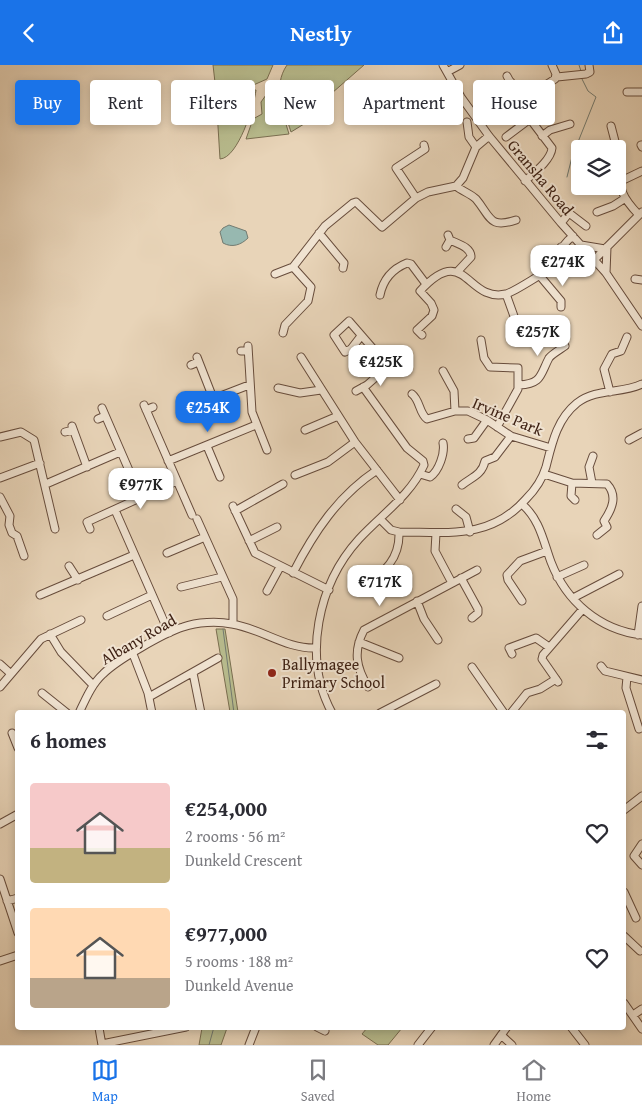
<!DOCTYPE html>
<html lang="en">
<head>
<meta charset="utf-8">
<style>
	:root { --surface:#fff; --page:#f7f7f7; --text:#2b2b33; --muted:#7c7c81; --line:#e1e1e2; --accent:#1a73e8 }
	body { margin:0; font-family:"Gentium Book Plus",serif; background:var(--page); color:var(--text); height:100vh; display:flex; flex-direction:column; font-size:19px; white-space:nowrap }
	* { box-sizing:border-box; margin:0 }
	p { font-size:16px; color:var(--muted) }
	.icon { flex:none; width:28px; height:28px; fill:none; stroke:currentColor; stroke-width:2; stroke-linecap:round; stroke-linejoin:round }
	.map { position:relative; flex:1; overflow:hidden }
	.side { position:absolute; left:15px; top:645px; width:611px; height:320px; display:flex; flex-direction:column; background:var(--surface); border-radius:5px; box-shadow:0 2px 8px #0003 }
	.side>* { flex:none }
	.hud { position:absolute; left:15px; top:15px; width:612px; height:45px; display:flex; gap:10px }
	.tools { position:absolute; left:571px; top:75px; display:grid; gap:10px }
	.tools a { display:grid; place-items:center; width:55px; height:55px; border-radius:5px; background:var(--surface); box-shadow:0 2px 8px #0003; font-size:25px }
	.price { position:absolute; translate:-50% -42px; padding:0 11px; border-radius:10px; background:#fff; color:#222; font-size:16px; line-height:32px; filter:drop-shadow(0 1px 2px #0008) }
	.price::after { content:''; position:absolute; left:50%; top:30px; width:15px; height:11px; margin-left:-8px; background:inherit; clip-path:polygon(0 0,100% 0,50% 100%) }
	.price.on { background:var(--accent); color:#fff }
	ul { padding:0; list-style:none }
	li { display:flex; align-items:center; gap:15px; height:125px; padding:0 15px }
	li span { display:grid; place-items:center; flex:none; width:140px; height:100px; border-radius:5px; color:#555 }
	li>.icon { margin-inline-start:auto }
	span .icon { width:60px; height:60px; fill:#fffc; stroke-width:1 }
	li b { font-size:21px }
	h2 { display:flex; justify-content:space-between; align-items:center; height:60px; padding:0 15px; font-size:21px }
	.pill { padding:0 18px; border-radius:5px; background:var(--surface); box-shadow:0 2px 8px #0003; font-size:18px; line-height:45px }
	.pill.on { background:var(--accent); color:#fff }
	header { display:flex; justify-content:space-between; align-items:center; height:65px; padding:0 15px; background:var(--accent); color:#fff; font-size:22px; font-weight:700 }
	.tab-bar { display:flex; justify-content:space-around; align-items:center; height:70px; border-top:1px solid var(--line); background:var(--surface); font-size:14px; color:var(--muted) }
	.tab-bar a { display:grid; justify-items:center; gap:2px }
	.tab-bar .on { color:var(--accent) }
	.map>svg:first-child { display:block }
</style>
</head>
<body>
<header><svg class="icon" aria-label="back" viewBox="0 0 24 24"><path d="M15 5l-7 7 7 7"/></svg>Nestly<svg class="icon" aria-label="share" viewBox="0 0 24 24"><path d="M12 15V3M7 8l5-5 5 5M5 13v7h14v-7"/></svg></header>
<div class="map">
<svg width="642" height="980" viewBox="0 0 642 980">
	<rect width="100%" height="100%" fill="#e8d4b8"/>
	<filter id="stains"><feTurbulence type="fractalNoise" baseFrequency=".004" numOctaves="4"/><feColorMatrix values="0 0 0 0 .2 0 0 0 0 .09 0 0 0 0 .02 0 0 0 .5 -.17"/></filter>
	<radialGradient id="worn" r=".72"><stop offset=".6" stop-color="#630" stop-opacity="0"/><stop offset="1" stop-color="#630" stop-opacity=".3"/></radialGradient>
	<path fill="#b8bc8e" stroke="#7a6e50" d="M213,0h60l-6,14 -18,8 -33,4z
		M287,0h77l-32,28 -28,31 -13,8c-7,-23 -19,-45 -4,-67z
		M271,23l11,23 7,23 -43,5 7,-20 9,-5 -1,-12z
		M256,25c-2,16 -18,68 -36,69l-4,-65z
		M216,564h9l13,83h-8z
		M202,963h25l-6,17h-22z
		M367,963v-1l35,1 -14,17h-10l-16,-11z"/>
	<path fill="#97b8b0" stroke="#737b71" d="M229,160l17,6 2,7c-7,7 -16,10 -25,5l-3,-11 3,-4z"/>
	<g fill="none" stroke-linecap="round" stroke-linejoin="round">
		<path stroke="#737b71" stroke-width="1" d="M579,0l2,6
			M567,112l5,-20 24,-60 -8,-6 -6,-12
			M223,564l11,84
			M209,980l5,-18"/>
		<defs>
			<path id="minor" d="M443,0l18,32 28,39 72,87 45,50 36,53
				M447,7l13,-7
				M507,11l23,43 22,29c-1,12 -18,25 -27,33
				M557,12l29,-3 4,-2 -1,-7
				M627,27h15
				M483,34l7,-6 21,-11
				M521,36l34,-22 1,-5 -4,-9
				M467,57l2,15 7,10
				M611,61l6,23
				M542,71l8,-6 20,-6
				M506,72l24,-18
				M641,80l1,2
				M618,89c3,32 -2,37 21,61
				M619,117l23,-11
				M456,121c6,5 15,8 20,13 15,18 13,30 40,21
				M416,133l-20,-30 29,-19 -1,-4
				M597,147l16,-6 11,-7
				M561,158l8,-10 17,13
				M319,168l25,30 -1,5
				M450,175c8,4 21,7 21,17l-14,15
				M581,180l24,4
				M446,182l4,-7 -2,-5
				M561,182l13,6 8,14
				M595,194l47,-47
				M606,208l1,-26
				M275,209l18,-7 32,-41 28,-23 3,-1 26,25 34,-29 12,-6 28,-6 7,-8 13,-31 13,-11
				M540,211l21,25v6
				M635,214l7,1
				M506,229l14,39
				M380,230c3,-15 12,-26 27,-32l4,1 15,20
				M283,268l2,-8 23,-24 3,-14 -18,-20
				M422,270l-5,-5 15,-14 2,-6 -3,-7 -11,-12c46,-50 46,12 86,3 7,-2 44,-24 48,-30 8,-12 6,-18 19,-28
				M361,271l-10,13 -6,3 -11,-17 15,-14 39,45
				M481,275l3,18 6,9 28,1v21l-21,38
				M248,281l4,66 15,38
				M241,286h7
				M197,292l16,41
				M301,292l54,85 45,58
				M191,300l7,-3
				M443,306l11,20 1,20
				M519,320c23,-1 21,-10 30,-27 3,-4 12,-9 16,-12
				M278,323l22,5 21,-3
				M356,326l11,-6 26,-23
				M610,327l-6,-23 8,-15 9,-3 6,-14
				M412,329c8,6 7,19 15,25l28,-8h13l19,9 24,16 40,12
				M189,335l3,7
				M144,340l48,110
				M102,343l39,90
				M187,344l62,-24
				M146,345l7,-3
				M98,354l7,-3
				M72,361l15,41
				M305,365l33,-14
				M65,367l8,-2
				M0,372l21,-5 13,8 21,89
				M468,374l6,-1 13,-18
				M629,375l13,-7
				M207,381l13,31
				M168,396l88,-36
				M420,409l10,3c9,-6 15,-24 13,-34
				M544,409l28,9 35,1c11,12 5,25 -3,37l3,6 -10,8
				M295,410l33,-13 27,-20
				M0,413l40,-15
				M572,418l-1,13 4,4
				M592,418l-3,-16 4,-11
				M46,419l74,-32
				M462,420c10,-8 20,-10 23,-24l10,-4 16,-21
				M0,432l10,19 -1,9 3,8 5,3 7,20
				M522,439c18,16 21,36 29,58 15,39 48,68 91,73
				M233,441l22,47 74,37
				M456,444l10,8 4,15
				M115,445l54,123
				M235,446l48,-27
				M197,454l36,80v25
				M380,454l11,11 8,2c48,0 91,8 127,-33 9,-9 16,-19 20,-32 6,-24 11,-48 31,-64 20,-15 44,-9 65,-19
				M90,464l-3,-7 90,-41
				M436,468l-1,18 17,32
				M249,476l28,-14
				M167,488l38,-16
				M69,501l9,14
				M293,508c21,-41 45,-77 84,-103
				M557,512l27,-12
				M461,513l17,31v4l-6,5
				M363,519c22,-10 37,-27 36,-52
				M181,522l41,-10
				M267,526l13,-24
				M40,530l94,-40
				M573,533l46,-24
				M417,536l7,18 14,21
				M522,536l-14,-21 -1,-5 13,-14 27,-10
				M107,551l45,-21
				M50,569l11,18 32,33
				M638,570l4,-29
				M359,577l40,16
				M133,589l15,39 4,20
				M512,589l-3,-6 27,-10 13,9
				M0,599l10,9
				M601,601l4,5 37,9
				M472,602l32,46
				M193,608l8,40
				M627,612l-1,11 13,41
				M558,617l-16,-23 1,-4 39,-45
				M0,622l41,-48 40,-19
				M368,622c-12,-20 -15,-36 -4,-57l113,-60
				M42,628l25,20
				M149,632l69,-39
				M79,648c7,-15 13,-29 24,-39 14,-14 61,-41 80,-47 14,-5 34,-6 49,-3 30,5 54,25 84,24
				M332,648c-30,-55 -14,-129 27,-174 23,-25 51,-43 65,-74l-1,-4 -16,-13 -44,-61
				M380,648l56,-29
				M511,648l16,-20 13,-4 16,-10
				M12,668l6,15
				M624,745l18,-14
				M0,759l18,-10
				M642,779l-8,12 8,9
				M0,814l18,54
				M624,827l12,26
				M7,836l11,-3
				M624,871l16,15
				M0,896l18,-6
				M624,938l18,26
				M633,950l9,-6
				M317,962l8,4
				M571,962l14,18
				M99,963l3,17
				M501,970l11,10
				M102,979l84,-17
				M249,980l7,-18
				M418,980l14,-18
				M494,980l13,-18"/>
		</defs>
		<use href="#minor" stroke="#674c3c" stroke-width="9"/>
		<use href="#minor" stroke="#f0e3d1" stroke-width="7"/>
	</g>
	<circle fill="#8f2418" stroke="#f0e3d1" stroke-width="2" cx="272" cy="608" r="5"/>
	<g text-anchor="middle" stroke-width="4" stroke-linejoin="round" paint-order="stroke">
		<g font-size="16" fill="#3c1f12" stroke="#f0e3d1">
			<text transform="translate(541 112) rotate(50)" y="6">Gransha Road</text>
			<text transform="translate(508 351) rotate(23)" y="6">Irvine Park</text>
			<text transform="translate(138 574) rotate(-30)" y="6">Albany Road</text>
		</g>
		<g font-size="16" fill="#3c1f12" stroke="#f0e3d1" text-anchor="start">
			<text x="282" y="605">Ballymagee<tspan x="282" dy="18">Primary School</tspan></text>
		</g>
	</g>
	<rect width="100%" height="100%" filter="url(#stains)"/>
	<rect width="100%" height="100%" fill="url(#worn)"/>
</svg>
<div class="tools">
<a><svg class="icon" aria-label="layers" viewBox="0 0 24 24"><path d="M12 4l9 5-9 5-9-5zM3 14l9 5 9-5"/></svg></a>
</div>
<b class="price" style="left:563px;top:222px">€274K</b>
<b class="price" style="left:538px;top:292px">€257K</b>
<b class="price" style="left:381px;top:322px">€425K</b>
<b class="price on" style="left:208px;top:368px">€254K</b>
<b class="price" style="left:141px;top:445px">€977K</b>
<b class="price" style="left:380px;top:542px">€717K</b>
<div class="hud">
<a class="pill on">Buy</a>
<a class="pill">Rent</a>
<a class="pill">Filters</a>
<a class="pill">New</a>
<a class="pill">Apartment</a>
<a class="pill">House</a>
</div>
<section class="side">
<h2>6 homes<svg class="icon" aria-label="filters" viewBox="0 0 24 24"><path d="M4 7h16M4 17h16"/><circle cx="9" cy="7" r="2"/><circle cx="15" cy="17" r="2"/></svg></h2>
<ul>
<li><span style="background:linear-gradient(#f6c9c9 65%,#c2b280 0)"><svg class="icon" aria-label="home" viewBox="0 0 24 24"><path d="M3 11l9-7 9 7M6 9v11h12V9"/></svg></span><div><b>€254,000</b><p>2 rooms · 56 m²</p><p>Dunkeld Crescent</p></div><svg class="icon" aria-label="heart" viewBox="0 0 24 24"><path d="M12 20l-8-8c-3-5 5-10 8-4 3-6 11-1 8 4z"/></svg></li>
<li><span style="background:linear-gradient(#ffd9b3 70%,#b9a48a 0)"><svg class="icon" aria-label="home" viewBox="0 0 24 24"><path d="M3 11l9-7 9 7M6 9v11h12V9"/></svg></span><div><b>€977,000</b><p>5 rooms · 188 m²</p><p>Dunkeld Avenue</p></div><svg class="icon" aria-label="heart" viewBox="0 0 24 24"><path d="M12 20l-8-8c-3-5 5-10 8-4 3-6 11-1 8 4z"/></svg></li>
</ul>
</section>
</div>
<nav class="tab-bar">
<a class="on"><svg class="icon" aria-label="map" viewBox="0 0 24 24"><path d="M3 6l6-2 6 2 6-2v14l-6 2-6-2-6 2zM9 4v14M15 6v14"/></svg>Map</a>
<a><svg class="icon" aria-label="saved" viewBox="0 0 24 24"><path d="M7 4h10v16l-5-4-5 4z"/></svg>Saved</a>
<a><svg class="icon" aria-label="home" viewBox="0 0 24 24"><path d="M3 11l9-7 9 7M6 9v11h12V9"/></svg>Home</a>
</nav>
</body>
</html>
